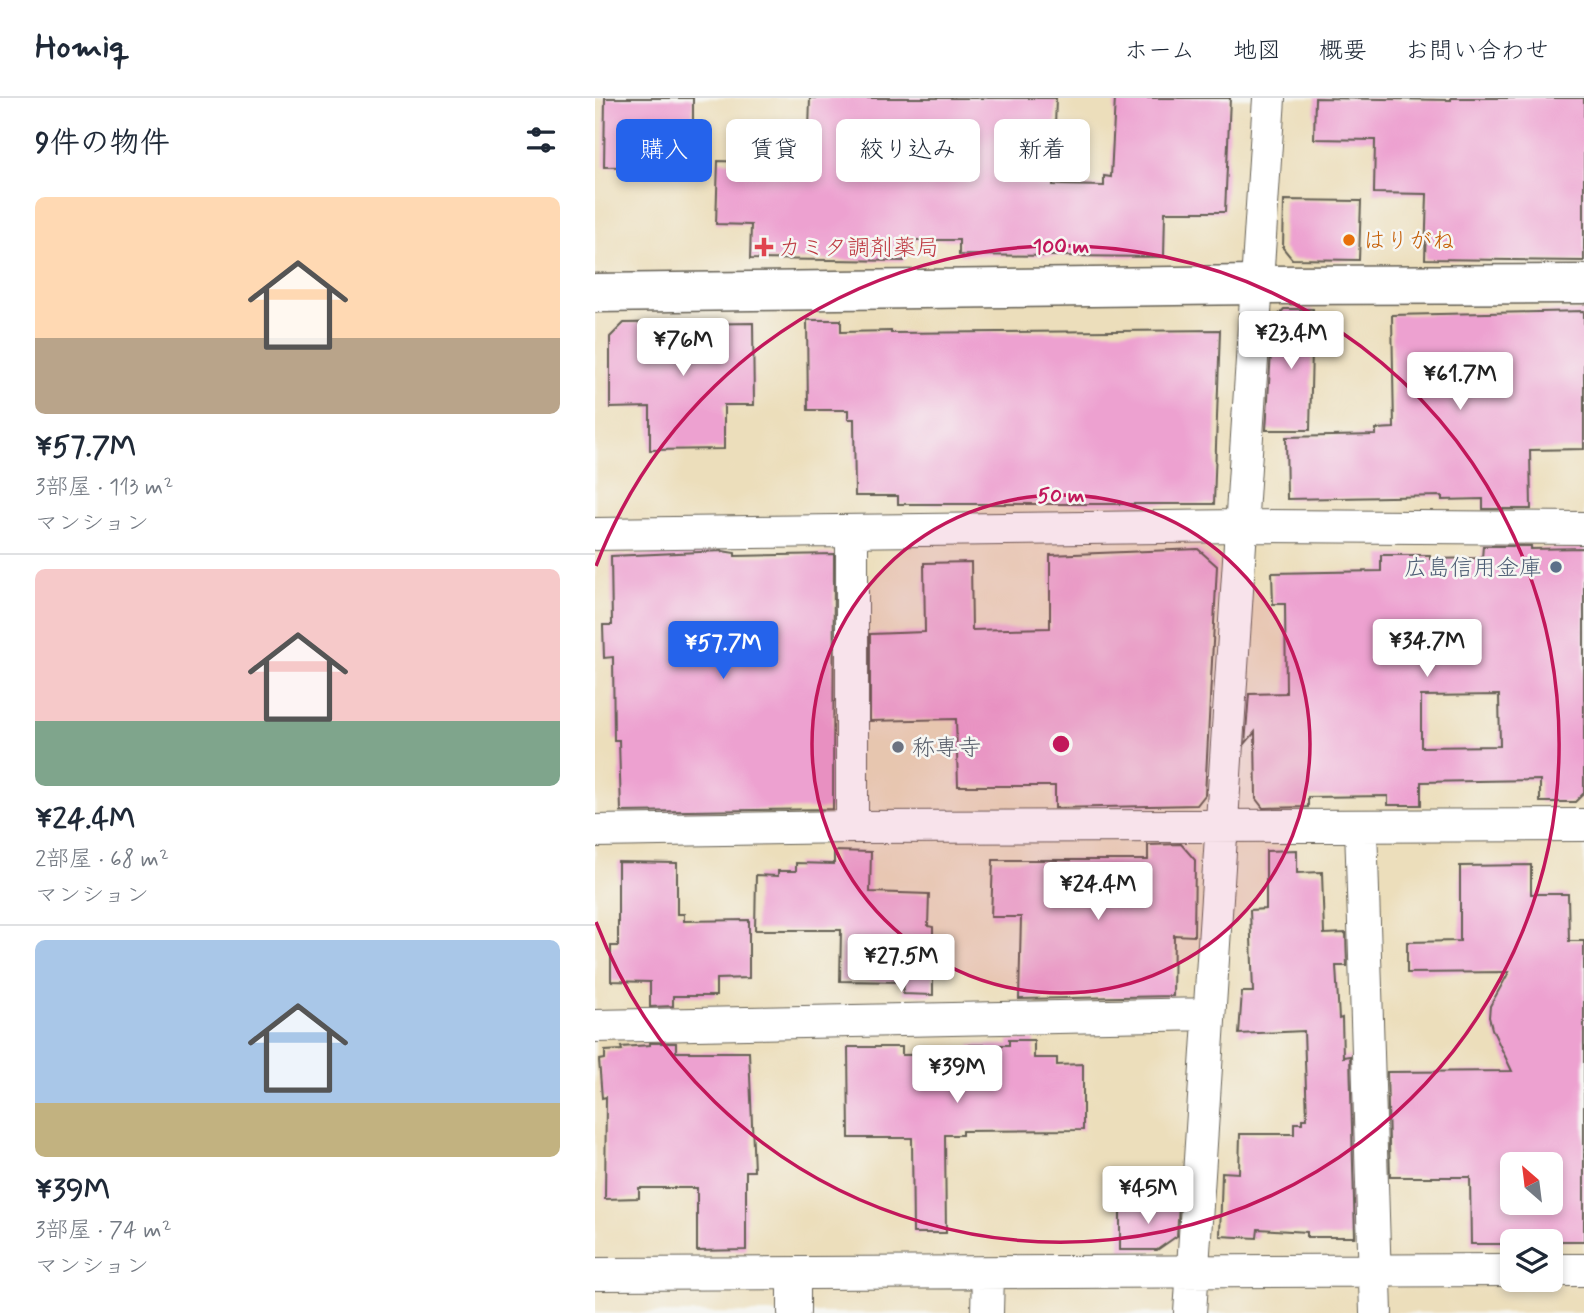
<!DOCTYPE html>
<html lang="ja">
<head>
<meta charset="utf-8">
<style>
	:root { --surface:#fff; --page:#f2f2f3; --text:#1f2937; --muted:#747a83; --line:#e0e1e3; --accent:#2563eb }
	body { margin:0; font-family:Mynerve,"Klee One",sans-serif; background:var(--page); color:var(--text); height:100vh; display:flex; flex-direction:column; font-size:26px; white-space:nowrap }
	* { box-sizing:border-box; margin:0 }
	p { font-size:23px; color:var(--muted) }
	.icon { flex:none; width:38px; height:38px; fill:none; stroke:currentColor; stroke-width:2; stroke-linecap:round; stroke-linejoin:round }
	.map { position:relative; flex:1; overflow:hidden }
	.drawer { display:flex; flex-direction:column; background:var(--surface); width:595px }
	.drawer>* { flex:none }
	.banner { position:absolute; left:21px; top:21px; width:665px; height:63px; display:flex; gap:14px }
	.needle { width:46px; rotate:332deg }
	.buttons { position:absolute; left:905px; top:1054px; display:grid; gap:14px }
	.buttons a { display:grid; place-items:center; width:63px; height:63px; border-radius:10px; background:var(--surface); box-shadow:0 4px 10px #0003; font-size:35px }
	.price { position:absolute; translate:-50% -60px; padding:0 16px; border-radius:7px; background:#fff; color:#222; font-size:23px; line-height:46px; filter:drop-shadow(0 2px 4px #0008) }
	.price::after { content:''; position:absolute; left:50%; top:42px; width:21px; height:16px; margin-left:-10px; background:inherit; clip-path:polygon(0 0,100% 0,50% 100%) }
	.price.on { background:var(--accent); color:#fff }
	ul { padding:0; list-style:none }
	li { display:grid; align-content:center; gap:14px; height:371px; padding:0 35px }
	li+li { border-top:2px solid var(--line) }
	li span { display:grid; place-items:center; height:217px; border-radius:10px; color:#555 }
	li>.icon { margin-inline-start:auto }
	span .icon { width:126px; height:126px; fill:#fffc; stroke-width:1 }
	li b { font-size:30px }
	h2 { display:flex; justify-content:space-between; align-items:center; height:84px; padding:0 35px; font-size:30px }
	.tag { padding:0 24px; border-radius:10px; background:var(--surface); box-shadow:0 4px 10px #0003; font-size:24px; line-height:63px }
	.tag.on { background:var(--accent); color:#fff }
	header { display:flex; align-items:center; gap:42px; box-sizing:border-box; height:98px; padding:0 35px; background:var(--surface); border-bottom:2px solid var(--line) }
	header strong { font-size:33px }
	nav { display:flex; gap:38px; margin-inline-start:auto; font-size:24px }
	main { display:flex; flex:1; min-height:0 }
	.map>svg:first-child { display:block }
</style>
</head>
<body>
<header>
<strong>Homiq</strong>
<nav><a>ホーム</a><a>地図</a><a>概要</a><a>お問い合わせ</a></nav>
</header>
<main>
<section class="drawer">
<h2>9件の物件<svg class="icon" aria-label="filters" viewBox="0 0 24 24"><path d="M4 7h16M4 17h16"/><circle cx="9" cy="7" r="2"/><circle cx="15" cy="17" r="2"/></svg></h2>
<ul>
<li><span style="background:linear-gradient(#ffd9b3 65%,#b9a48a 0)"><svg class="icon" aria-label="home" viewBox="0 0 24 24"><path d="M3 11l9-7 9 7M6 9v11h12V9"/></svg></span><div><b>¥57.7M</b><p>3部屋 · 113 m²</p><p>マンション</p></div></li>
<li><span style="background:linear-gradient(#f6c9c9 70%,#7fa58c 0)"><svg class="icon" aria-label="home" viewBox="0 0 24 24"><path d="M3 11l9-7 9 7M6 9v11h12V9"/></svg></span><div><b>¥24.4M</b><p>2部屋 · 68 m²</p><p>マンション</p></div></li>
<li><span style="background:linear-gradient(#a9c7e8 75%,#c2b280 0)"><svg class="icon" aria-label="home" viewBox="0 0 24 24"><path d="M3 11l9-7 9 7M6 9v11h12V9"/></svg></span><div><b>¥39M</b><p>3部屋 · 74 m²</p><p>マンション</p></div></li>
</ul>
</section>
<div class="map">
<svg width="989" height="1215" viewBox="0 0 989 1215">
	<rect width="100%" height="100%" fill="#f6f6f2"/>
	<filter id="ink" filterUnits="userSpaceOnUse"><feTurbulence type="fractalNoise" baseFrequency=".0143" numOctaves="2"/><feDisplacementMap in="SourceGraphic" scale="14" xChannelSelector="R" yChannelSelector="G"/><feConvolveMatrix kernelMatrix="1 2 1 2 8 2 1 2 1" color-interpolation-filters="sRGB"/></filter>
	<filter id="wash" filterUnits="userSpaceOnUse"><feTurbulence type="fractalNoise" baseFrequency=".00686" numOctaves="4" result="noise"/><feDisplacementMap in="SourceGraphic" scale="28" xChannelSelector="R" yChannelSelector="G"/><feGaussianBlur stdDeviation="1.57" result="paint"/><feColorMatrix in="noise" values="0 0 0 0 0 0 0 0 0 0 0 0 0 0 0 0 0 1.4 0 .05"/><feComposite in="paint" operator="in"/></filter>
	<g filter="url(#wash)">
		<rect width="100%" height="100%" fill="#ecdebb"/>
		<g id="blocks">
			<path fill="#eda1d0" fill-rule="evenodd" d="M10,0h88v68l-89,1z
				M215,0h246l-3,87 51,1v-10l7,1 4,-79h115l-5,114h-60l-1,45 -205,-2v-15h-54l-1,21 -154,-2 1,-34 -35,-1 2,-63 90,3z
				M720,0l136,2v-2h133v163l-159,-2 2,-65 -53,-1 1,-53 -61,-1z
				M689,102l77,1 -2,59 -67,-1 -9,-11z
				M689,211h29l-3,121h-44l7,-109z
				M989,213v138l-54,1 1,59h-48v-10l-41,1v-4l-155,3 -1,-62 90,-2v-6l18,-1 -2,-113z
				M212,222h34v12l50,-1v2l329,-3 -6,174h-316v-8h-43l-1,-77h-6v-9h-40z
				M90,224v2l68,-1 1,82h-30v44l-74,1v-43l-40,1v-71l14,-14z
				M888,448h48v3l53,-1v245l-9,9h-35v-22l-119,2v23h-33v-9l-80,1v10l-45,1 -7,-9 -1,-67 -10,12 4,-50 37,-1 -1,-89h-12l-1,-31 109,-2v-16h49v4l52,-1zM904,597l1,51 -79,1v-51z
				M603,451l19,17 -12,229 -8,10 -142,3v-22h-97l-2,-67 -86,2v-87l55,-2 -1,-69 47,-1 1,68 78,-2v-73z
				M127,453l13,2v3l99,-2 -1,255 -212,3 -2,-72h-5l-1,-83 -9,1 -1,-33h9l-1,-69z
				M586,746l14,16 -1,76 -20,-1 -1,61 -154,3 2,-82h-30l2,-57h155v-15z
				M702,752v23l25,-1 2,62 22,-1 1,33h-11l3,53 3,-1 1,39 7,-1 5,181h-48v-5l-49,-3 -1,9 -37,-2 2,-64 17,1 1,-39h54v-11h8v-4h5l-3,-88 -65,3 3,-42h11l-3,-82 16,-1v-58z
				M239,753l37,1 -1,40 59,2 -1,32 5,1v68l-30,-1 1,-12 -64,-1 1,-51h-86l1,-55 22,1v-5h18v-8l38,1z
				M23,764l59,1v51h7v7l65,-1v58l-33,1v17h-43v10l-23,1v-25l-39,-1v-35h7z
				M936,767v29h37l1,47h15v300h-72v2l-10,1h-31l-1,-67h-80l-3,-105 125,-1 -20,-42 -3,-12 1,-11 19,-34 -102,1v-31l53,-1v-75zM917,1066h39v38h-39z
				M414,942h25v18h23v7l26,-1v66l-121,1v4h-17l1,98h-33l-1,-95h-63l-1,-91h54v8l68,-1v-9h39z
				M55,945h26v9h73l5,119h-8v79l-49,1v-63h-58v10l-34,1 1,-102 -4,1 -3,-38 6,-1v-8l17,-1 -1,-3 29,-2z
				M525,1107h59l-2,31 -20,14h-37z"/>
		</g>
	</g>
	<g filter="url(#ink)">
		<use href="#blocks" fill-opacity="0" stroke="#656054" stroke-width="2"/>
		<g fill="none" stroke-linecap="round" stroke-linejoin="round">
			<defs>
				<path id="minor" d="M257,433v296
					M0,436l646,-8 343,2
					M766,728l15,487
					M0,733l257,-4 732,-2
					M0,928l614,-12
					M956,1172h33
					M0,1176l917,-4
					M199,1215v-38
					M392,1215l1,-40
					M595,1215l79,-1215"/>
				<path id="tertiary" d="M0,195l663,-8 326,-1"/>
			</defs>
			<use href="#minor" stroke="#656054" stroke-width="34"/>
			<use href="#tertiary" stroke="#656054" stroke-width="41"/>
			<use href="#minor" stroke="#fff" stroke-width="32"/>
			<use href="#tertiary" stroke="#fff" stroke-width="38"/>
		</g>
	</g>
	<circle cx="466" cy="646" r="249" fill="#c2185b" fill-opacity=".12"/>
	<g fill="none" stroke="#c2185b" stroke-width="3.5">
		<circle cx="466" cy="646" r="249"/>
		<path d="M1 468A498 498 0 1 1 1 824"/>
	</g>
	<circle fill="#e8710a" stroke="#f6f6f2" stroke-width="2.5" cx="754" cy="142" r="7"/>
	<path fill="#e0444e" stroke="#f6f6f2" stroke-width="2.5" d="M165.5 138.5h7v7h7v7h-7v7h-7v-7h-7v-7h7z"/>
	<circle fill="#5c6f8a" stroke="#f6f6f2" stroke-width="2.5" cx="961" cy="469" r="7"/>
	<circle fill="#6b7280" stroke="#f6f6f2" stroke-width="2.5" cx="303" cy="649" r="7"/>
	<g text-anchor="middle" stroke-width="5" stroke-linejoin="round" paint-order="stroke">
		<g font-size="23" fill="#c56008" stroke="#f6f6f2" text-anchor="start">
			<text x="768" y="150">はりがね</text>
		</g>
		<g font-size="23" fill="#be3a42" stroke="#f6f6f2" text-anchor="start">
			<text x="183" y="157">カミタ調剤薬局</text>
		</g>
		<g font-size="23" fill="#4e5e75" stroke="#f6f6f2" text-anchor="end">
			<text x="947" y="477">広島信用金庫</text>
		</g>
		<g font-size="23" fill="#5b616d" stroke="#f6f6f2" text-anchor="start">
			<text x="317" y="657">称専寺</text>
		</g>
	</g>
	<circle cx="466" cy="646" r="10" fill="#c2185b" stroke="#f6f6f2" stroke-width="3.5"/>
	<g font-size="21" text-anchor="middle" font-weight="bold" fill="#c2185b" stroke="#f6f6f2" stroke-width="5" stroke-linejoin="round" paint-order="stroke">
		<text x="466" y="155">100 m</text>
		<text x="466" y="404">50 m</text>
	</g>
</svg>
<div class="buttons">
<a><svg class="needle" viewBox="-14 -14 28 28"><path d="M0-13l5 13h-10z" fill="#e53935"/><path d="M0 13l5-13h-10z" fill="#747a83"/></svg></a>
<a><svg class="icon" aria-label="layers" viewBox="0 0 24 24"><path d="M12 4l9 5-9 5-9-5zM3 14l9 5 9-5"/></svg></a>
</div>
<b class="price" style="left:696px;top:273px">¥23.4M</b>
<b class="price" style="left:88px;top:280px">¥76M</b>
<b class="price" style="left:865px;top:314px">¥61.7M</b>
<b class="price" style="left:832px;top:581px">¥34.7M</b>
<b class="price on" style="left:128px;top:583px">¥57.7M</b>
<b class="price" style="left:503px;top:824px">¥24.4M</b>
<b class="price" style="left:306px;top:896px">¥27.5M</b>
<b class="price" style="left:362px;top:1007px">¥39M</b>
<b class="price" style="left:553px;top:1128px">¥45M</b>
<div class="banner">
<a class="tag on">購入</a>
<a class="tag">賃貸</a>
<a class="tag">絞り込み</a>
<a class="tag">新着</a>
</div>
</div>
</main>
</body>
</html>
